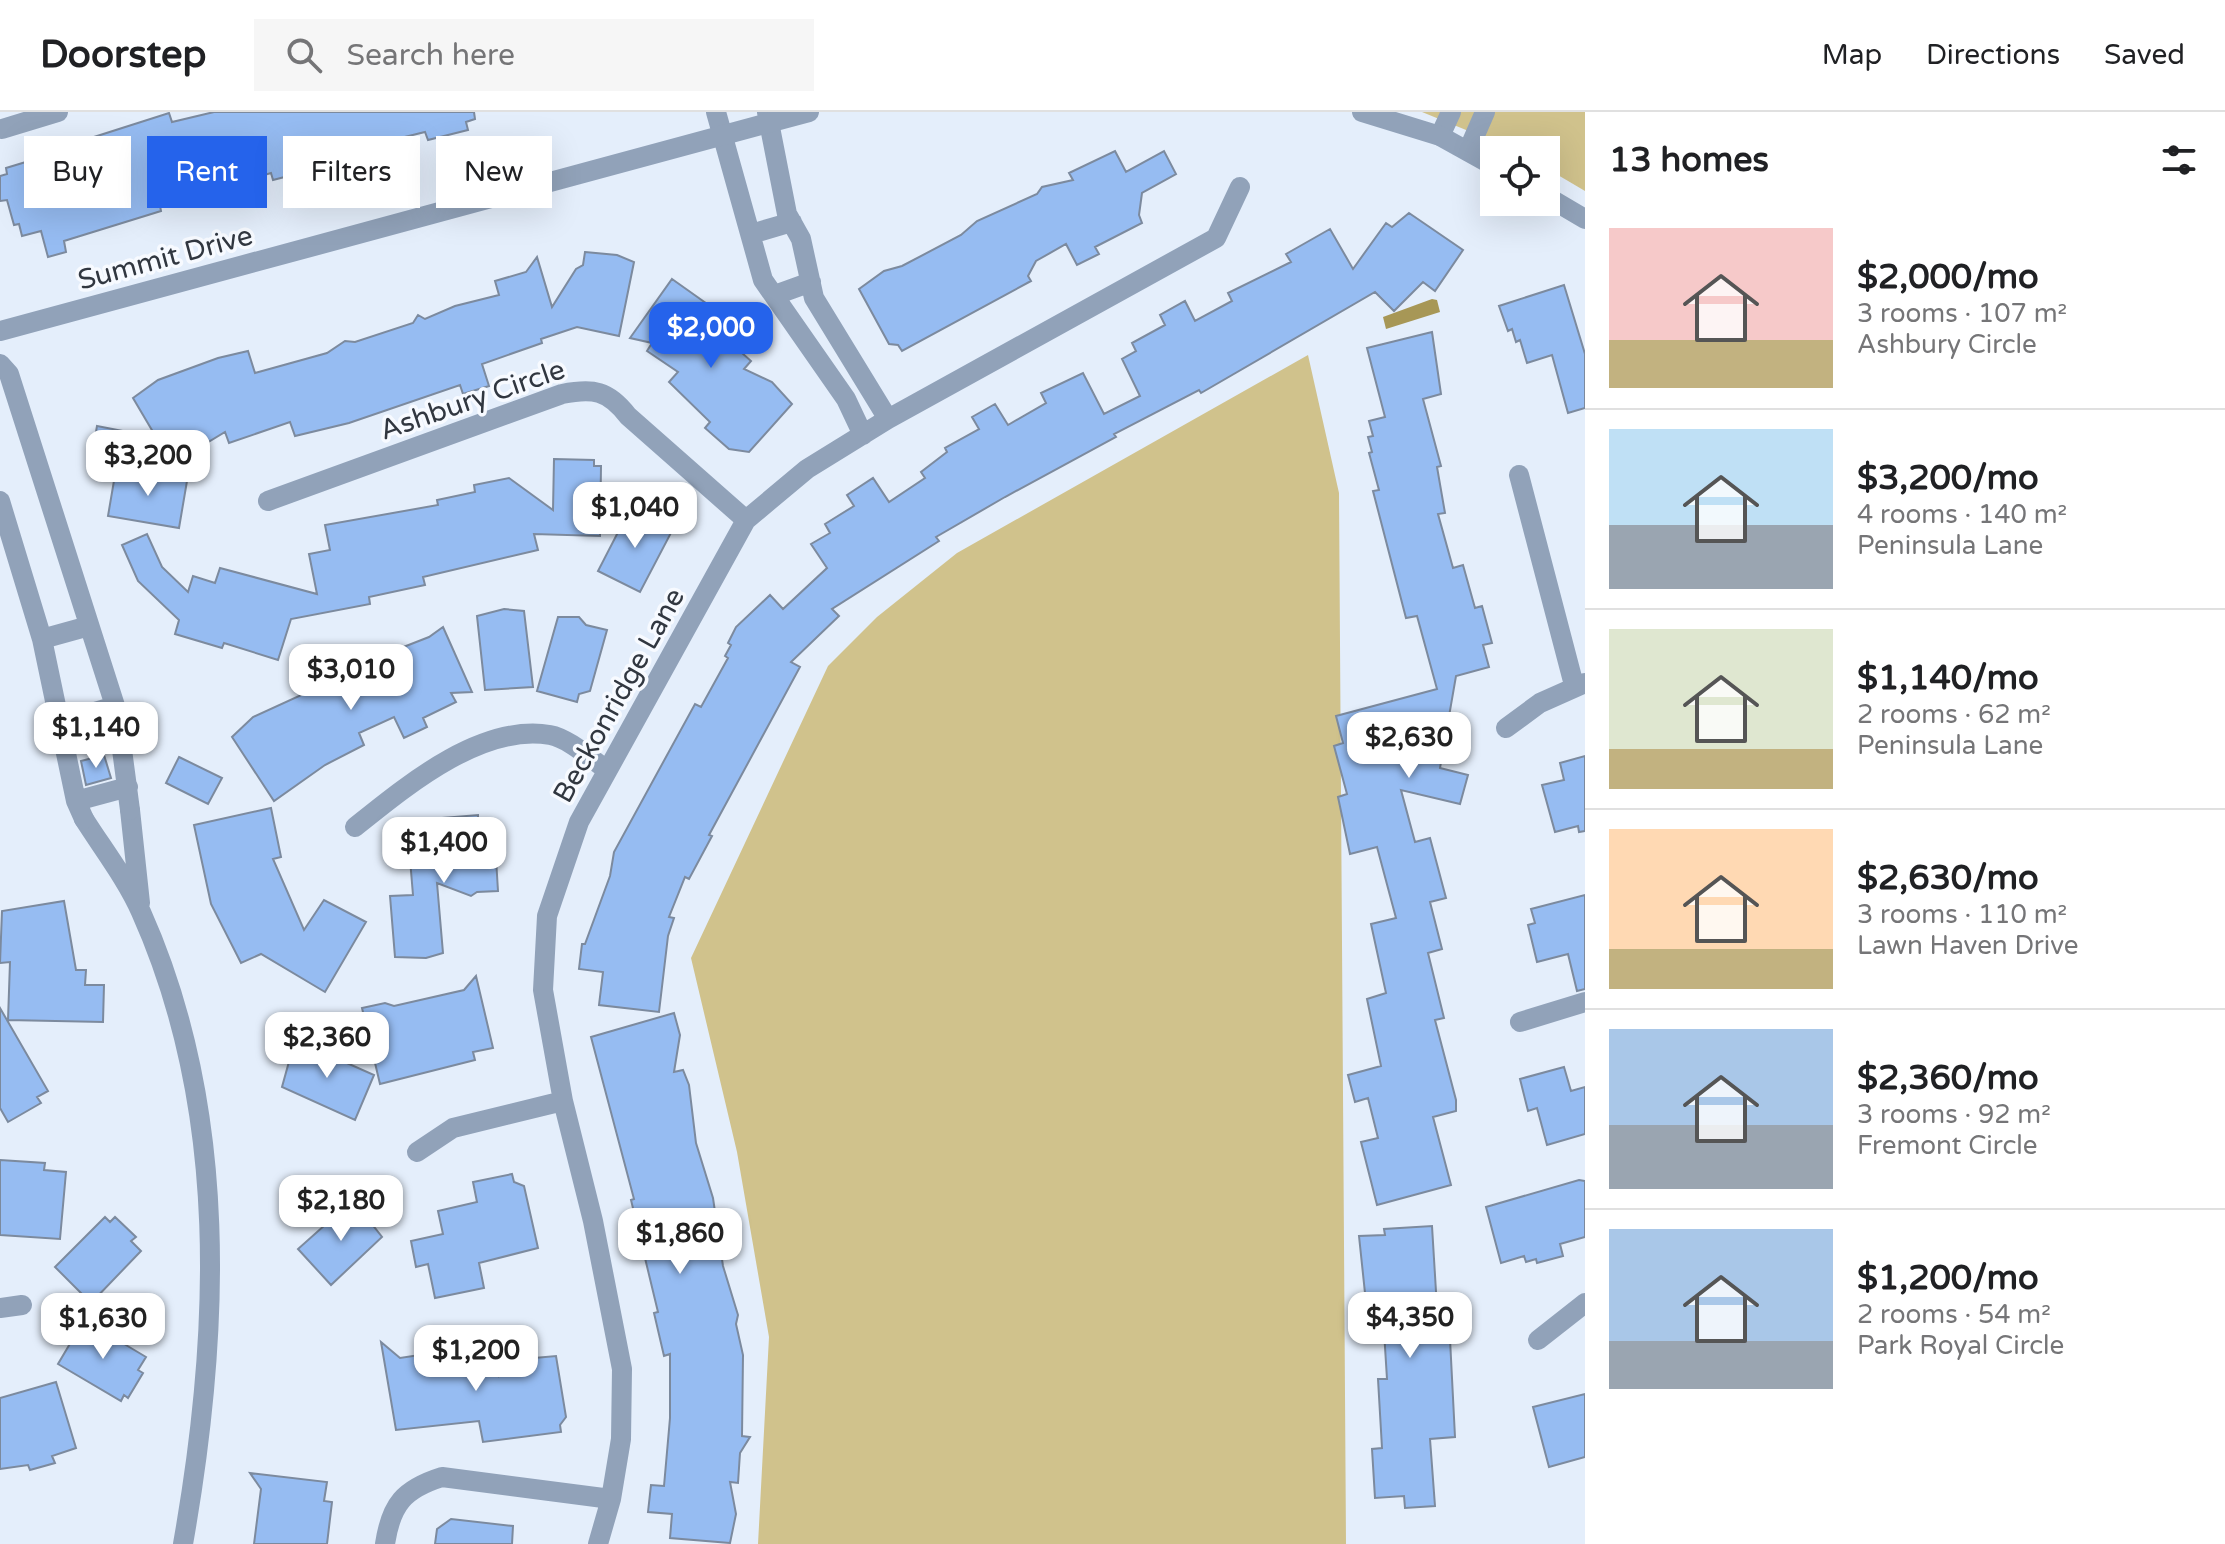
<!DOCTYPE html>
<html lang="en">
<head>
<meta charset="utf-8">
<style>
	:root { --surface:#fff; --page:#f6f6f6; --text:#202124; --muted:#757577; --line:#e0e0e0; --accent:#2563eb }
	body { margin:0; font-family:"Varela Round",sans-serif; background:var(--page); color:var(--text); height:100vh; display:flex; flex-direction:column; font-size:30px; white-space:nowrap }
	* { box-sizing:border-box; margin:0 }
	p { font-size:26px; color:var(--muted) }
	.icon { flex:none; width:44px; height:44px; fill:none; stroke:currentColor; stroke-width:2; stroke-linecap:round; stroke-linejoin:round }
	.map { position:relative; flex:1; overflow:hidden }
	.panel { display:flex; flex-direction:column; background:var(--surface); width:640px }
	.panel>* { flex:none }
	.hud { position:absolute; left:24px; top:24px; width:760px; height:72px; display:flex; gap:16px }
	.tools { position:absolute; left:1480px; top:24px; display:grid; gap:16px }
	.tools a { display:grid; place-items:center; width:80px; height:80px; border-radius:0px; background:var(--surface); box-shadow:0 8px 32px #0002; font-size:40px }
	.price { position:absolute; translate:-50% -68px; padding:0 18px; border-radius:16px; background:#fff; color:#222; font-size:26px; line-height:52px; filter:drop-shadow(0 2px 4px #0008) }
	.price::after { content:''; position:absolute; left:50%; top:48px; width:24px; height:18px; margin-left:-12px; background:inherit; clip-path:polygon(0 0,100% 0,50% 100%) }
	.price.current { background:var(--accent); color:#fff }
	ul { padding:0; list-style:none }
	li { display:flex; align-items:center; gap:24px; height:200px; padding:0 24px }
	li+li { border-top:2px solid var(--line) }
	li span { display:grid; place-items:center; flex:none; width:224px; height:160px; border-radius:0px; color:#555 }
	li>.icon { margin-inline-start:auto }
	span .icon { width:96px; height:96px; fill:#fffc; stroke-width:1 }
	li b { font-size:34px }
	h2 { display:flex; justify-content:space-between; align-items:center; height:96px; padding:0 24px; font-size:34px }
	.chip { padding:0 28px; border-radius:0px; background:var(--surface); box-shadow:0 8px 32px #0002; font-size:28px; line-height:72px }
	.chip.current { background:var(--accent); color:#fff }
	header { display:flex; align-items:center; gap:48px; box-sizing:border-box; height:112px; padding:0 40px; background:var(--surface); border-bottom:2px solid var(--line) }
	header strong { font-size:38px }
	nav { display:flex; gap:44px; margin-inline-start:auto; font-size:28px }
	.search { width:560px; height:72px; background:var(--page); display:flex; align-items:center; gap:20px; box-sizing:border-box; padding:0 28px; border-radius:0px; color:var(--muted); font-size:30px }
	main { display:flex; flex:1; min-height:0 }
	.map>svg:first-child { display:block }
</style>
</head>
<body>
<header>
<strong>Doorstep</strong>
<div class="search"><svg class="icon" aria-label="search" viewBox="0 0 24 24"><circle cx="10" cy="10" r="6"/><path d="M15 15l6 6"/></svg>Search here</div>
<nav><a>Map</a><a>Directions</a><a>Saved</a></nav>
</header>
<main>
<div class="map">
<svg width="1585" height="1432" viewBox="0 0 1585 1432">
	<rect width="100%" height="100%" fill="#e4eefb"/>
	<path fill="#d0c28c" d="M1422,0h163v79l-39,-23v-18h-31z
		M1308,243l31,138 7,1051h-588l11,-207 -32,-185 -46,-194 137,-292 49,-49 80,-64z"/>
	<path fill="#a79756" d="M1432,187l5,1 3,12 -54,17 -3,-12z"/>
	<path fill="#96bcf2" stroke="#7c8a9e" stroke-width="2" d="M214,0h260l1,7 -9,3 2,8 -40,10 -3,-8 -65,16 2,9 -89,23 -2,-7 -111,33 1,5 -97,30 2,11 -18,5 -7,-26 -19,5 -3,-12 -5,1 -7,-25 -7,1v-25l7,-2 -1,-6 89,-27 -1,-4 75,-24 3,9z
		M1115,39l11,21 38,-21 12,23 -34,19 -3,22 3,8 -47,24 4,7 -22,11 -11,-21 -30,17 -8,15 3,5 -129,70 -4,-6 -9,-1 -30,-55 25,-18 18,-5 59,-31 16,-14 60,-27 5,-7 31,-7 -4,-7z
		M1409,101l54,37 -28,41 -12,-9 -29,29 -19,-19 -174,101 -2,-3 -85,44 2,3 -111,60 -69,40 3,4 -107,68 7,7 -48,46 9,5 -91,168 3,1 -23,43 -4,-2 -16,40 5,1 -6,18 -9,76 -60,-7 4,-33 -24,-3 3,-25h3l25,-68 4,-24 81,-148 6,3 27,-49 -3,-2 6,-11 -3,-2 8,-16 34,-32 13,14 44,-41 -16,-24 19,-11 -5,-9 29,-18 -7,-11 26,-17 16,24 36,-24 -4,-6 26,-20 -2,-4 34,-19 -7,-12 23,-13 13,21 38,-22 -5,-10 42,-20 21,41 36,-18 -18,-37 14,-8 -4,-8 33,-18 -5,-10 25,-14 10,20 37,-20 -4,-8 63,-31 -5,-8 44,-25 23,40 33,-46 6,4z
		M585,140l32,3 17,7 -15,74 -42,-9 -36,12 1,4 -60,21 7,22 -26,8 -3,-9 -111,38 -54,13 -5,-14 -61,21 -4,-11 -53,32 -39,-66 25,-18 60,-22 30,-7 7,22 72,-20 18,-12 10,1 58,-19 5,-8 7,4 30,-13 44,-11 -4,-14 31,-9 11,-15 15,50 24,-38 7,-4z
		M672,167l38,27 -8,11 49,44 -7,8 28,13 20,22 -43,48 -20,-3 -24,-21 5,-6 -41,-40 9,-10 -31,-21 5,-8 -22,-5z
		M1564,173l21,69v54l-17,5 -16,-58 -25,8 -7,-23 -4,2 -4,-13 -4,2 -9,-25z
		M1432,220l9,62 -18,5 18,67 -4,1 8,46 -7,1 15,54 10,-3 12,43 7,-2 10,37 -9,2 6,22 -33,9 -16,92 28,7 -8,29 -59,-14 14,52 15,-4 16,60 -16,4 12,47 -14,4 16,65 -9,2 21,80v11l-23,6 18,68 -74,20 -16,-63 17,-4 -10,-40 -13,4 -7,-27 33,-9 -14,-67 19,-6 -15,-69 25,-6 -19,-71 -27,7 -12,-57 9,-3 -13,-48 9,-3 -7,-27 101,-27 -20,-73 -11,2 -33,-127 6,-1 -10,-37 3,-1 -4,-15 5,-1 -4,-15 16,-4 -18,-69z
		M97,314l26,5 -5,28 -26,-5z
		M554,347l40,1v6h7l-1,70 -66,-2 4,16 -115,27 2,8 -56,12 1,7 -79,15 -13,41 -54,-17 -2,5 -47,-14 4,-14 -41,-39 -16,-36 25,-11 15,33 26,25 5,-16 22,7 5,-15 97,26 -8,-40 21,-4 -5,-25 113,-20 -1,-5 38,-8 -1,-7 35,-7 44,32z
		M116,357l71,12 -8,47 -71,-12z
		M631,395l42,22 -33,63 -42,-21z
		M504,497l20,2 9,76 -48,3 -8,-74z
		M558,505h21l7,8 21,5 -17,61 -11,3 -2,8 -40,-11z
		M443,515l29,65 -21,1 5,9 -33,16 4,9 -23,11 -10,-21 -35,16 5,12 -39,20 -51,36 -42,-64 21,-20 114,-52 3,-5 59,-23z
		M104,643l7,23 -25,7 -5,-24z
		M1585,644v75l-6,1 -1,-6 -23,6 -13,-47 22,-5 -4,-17z
		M179,645l43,21 -14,26 -42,-21z
		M271,696l10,49 -8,2 31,71 20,-30 42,22 -41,70 -64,-38 -20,9 -30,-59 -17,-79z
		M478,703v4l16,7 4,65 -21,1 -6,4 -34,-13 6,70 -17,5 -31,-1 -5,-61 23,-1 -3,-36 37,-3 -4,-38z
		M1585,783v94l-8,2 -9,-37 -31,8 -9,-37 7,-2 -4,-14z
		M64,789l12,69h10l-1,15h19l-1,37 -95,-2 2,-58 -10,1 2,-52z
		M476,864l17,72 -20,4 2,8 -95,24 -18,-76 23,-5 9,3 70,-16z
		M0,896l48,83 -11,6 4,6 -33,19 -8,-14z
		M674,901l6,22 -6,37 9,-2 6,15 7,58 17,55 10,68 15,49 -2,9 7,31 -1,81 8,1 -10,16 -2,30 -8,-1 6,32 -6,29 -60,-5 2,-24 -24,-2 3,-27 13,1 6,-68v-64l-6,2 -10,-43 4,-1 -27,-112 3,-1 -43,-162z
		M295,928l79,35 -19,45 -73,-33z
		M1564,955l7,24 14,-4v47l-38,11 -10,-37 -9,3 -8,-32z
		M0,1048l45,3 -1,7 22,2 -6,67 -60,-4z
		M512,1062l2,8 10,4 14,62 -59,15 5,25 -49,10 -7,-34 -12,3 -5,-26 32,-7 -5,-23 39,-9 -4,-20z
		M1579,1068l6,1v56l-25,7 3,12 -26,7 -1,-4 -10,3 -2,-6 -23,7 -15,-56z
		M353,1088l29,37 -51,48 -33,-36z
		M105,1105l5,5 5,-5 21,20 -5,4 10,10 -50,52 -36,-36z
		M1432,1114l5,82 18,-2 14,21 -19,12 5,98 -25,2 5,67 -30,2 -1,-12 -29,2 -3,-49 10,-1 -4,-69h9l-3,-48h-15l-10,-95 26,-1 -1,-6z
		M84,1208l62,37 -8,13 5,3 -15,25 -4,-3 -3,6 -63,-37z
		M381,1230l19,16 93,-14 6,32 24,-17 33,-3 10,61 -6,8 1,7 -78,10 -4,-21 -83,9z
		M56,1270l20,66 -24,8 3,7 -25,7 -2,-5 -28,4v-71z
		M1585,1282v63l-36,10 -16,-60z
		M250,1361l77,9 -3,19 8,1 -5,42h-73l7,-55z
		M451,1407l62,7 -1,18h-77l2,-15z"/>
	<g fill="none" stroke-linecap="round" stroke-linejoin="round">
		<path stroke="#91a2b9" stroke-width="20" d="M716,0l47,168 83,119 17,36
			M767,0l20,102 14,25 13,59 74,121
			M2,17l56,-17
			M1440,24l11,-24
			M1468,39l17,-39
			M751,122l41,-12
			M775,183l36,-13
			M1519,363l55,210
			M268,389l294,-107c31,-6 46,-4 66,22l118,104
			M1506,616l34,-25 45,-20
			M130,698l10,93
			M84,707c19,30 43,61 57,93 89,199 79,423 42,632
			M355,715c50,-40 126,-104 195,-92 18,3 41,24 57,35
			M1520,910l65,-20
			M417,1040l36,-24 110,-27
			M0,1196l22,-3
			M1538,1228l47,-37
			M385,1432c6,-40 19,-55 57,-67l169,22
			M598,1432l13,-45 10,-60 1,-70 -29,-148 -30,-120 -20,-111 4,-74 32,-94 167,-302 61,-51 81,-50 328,-181 24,-51"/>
		<path stroke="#91a2b9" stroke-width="20" d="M1362,0l78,24 54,30
			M1546,84l39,23
			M0,219l809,-219
			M0,252l9,10 108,338 13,98
			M0,389l42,138 34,162 8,18
			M42,527l47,-13
			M60,610l55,-16
			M76,689l52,-14"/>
	</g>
	<g text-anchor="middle" stroke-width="7" stroke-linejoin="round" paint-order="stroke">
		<g font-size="28" fill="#313740" stroke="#f7faff">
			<text transform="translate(165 145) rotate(-15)" y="10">Summit Drive</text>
			<text transform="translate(472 287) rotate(-19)" y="10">Ashbury Circle</text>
			<text transform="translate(618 583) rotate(-61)" y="10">Beckonridge Lane</text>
		</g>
	</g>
</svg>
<div class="tools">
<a><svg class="icon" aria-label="locate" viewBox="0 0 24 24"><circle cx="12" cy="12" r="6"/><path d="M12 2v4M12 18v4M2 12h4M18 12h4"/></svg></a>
</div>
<b class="price current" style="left:711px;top:258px">$2,000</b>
<b class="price" style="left:148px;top:386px">$3,200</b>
<b class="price" style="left:635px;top:438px">$1,040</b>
<b class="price" style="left:351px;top:600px">$3,010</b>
<b class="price" style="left:96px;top:658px">$1,140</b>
<b class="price" style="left:1409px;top:668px">$2,630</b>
<b class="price" style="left:444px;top:773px">$1,400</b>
<b class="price" style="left:327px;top:968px">$2,360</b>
<b class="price" style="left:341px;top:1131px">$2,180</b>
<b class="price" style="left:680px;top:1164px">$1,860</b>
<b class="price" style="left:1410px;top:1248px">$4,350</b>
<b class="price" style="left:103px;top:1249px">$1,630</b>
<b class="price" style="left:476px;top:1281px">$1,200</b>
<div class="hud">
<a class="chip">Buy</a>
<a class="chip current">Rent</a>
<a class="chip">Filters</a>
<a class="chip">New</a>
</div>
</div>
<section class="panel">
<h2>13 homes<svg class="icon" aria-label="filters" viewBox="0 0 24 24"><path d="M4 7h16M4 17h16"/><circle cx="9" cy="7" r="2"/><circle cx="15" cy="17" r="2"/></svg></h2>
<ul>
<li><span style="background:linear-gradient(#f6c9c9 70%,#c2b280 0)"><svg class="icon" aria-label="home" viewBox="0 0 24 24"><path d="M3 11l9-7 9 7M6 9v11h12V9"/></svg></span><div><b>$2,000/mo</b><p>3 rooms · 107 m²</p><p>Ashbury Circle</p></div></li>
<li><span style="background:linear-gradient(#bfe0f5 60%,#9aa5b1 0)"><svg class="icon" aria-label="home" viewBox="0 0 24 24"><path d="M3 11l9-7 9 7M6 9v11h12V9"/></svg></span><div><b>$3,200/mo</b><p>4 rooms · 140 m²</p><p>Peninsula Lane</p></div></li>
<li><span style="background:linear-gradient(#dfe7d0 75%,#c2b280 0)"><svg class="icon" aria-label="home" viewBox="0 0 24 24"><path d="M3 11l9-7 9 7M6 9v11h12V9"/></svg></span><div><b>$1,140/mo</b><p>2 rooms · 62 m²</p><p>Peninsula Lane</p></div></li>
<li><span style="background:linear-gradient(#ffd9b3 75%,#c2b280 0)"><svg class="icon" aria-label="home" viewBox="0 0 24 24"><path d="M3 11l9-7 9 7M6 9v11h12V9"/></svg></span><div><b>$2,630/mo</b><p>3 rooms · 110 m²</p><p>Lawn Haven Drive</p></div></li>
<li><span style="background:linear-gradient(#a9c7e8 60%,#9aa5b1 0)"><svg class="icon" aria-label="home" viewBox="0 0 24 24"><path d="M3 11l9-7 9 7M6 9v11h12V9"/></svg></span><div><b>$2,360/mo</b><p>3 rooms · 92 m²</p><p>Fremont Circle</p></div></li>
<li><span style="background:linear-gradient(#a9c7e8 70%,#9aa5b1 0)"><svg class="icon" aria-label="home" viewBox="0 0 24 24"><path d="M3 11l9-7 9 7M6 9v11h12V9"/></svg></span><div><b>$1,200/mo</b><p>2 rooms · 54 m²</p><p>Park Royal Circle</p></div></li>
</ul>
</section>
</main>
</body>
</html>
